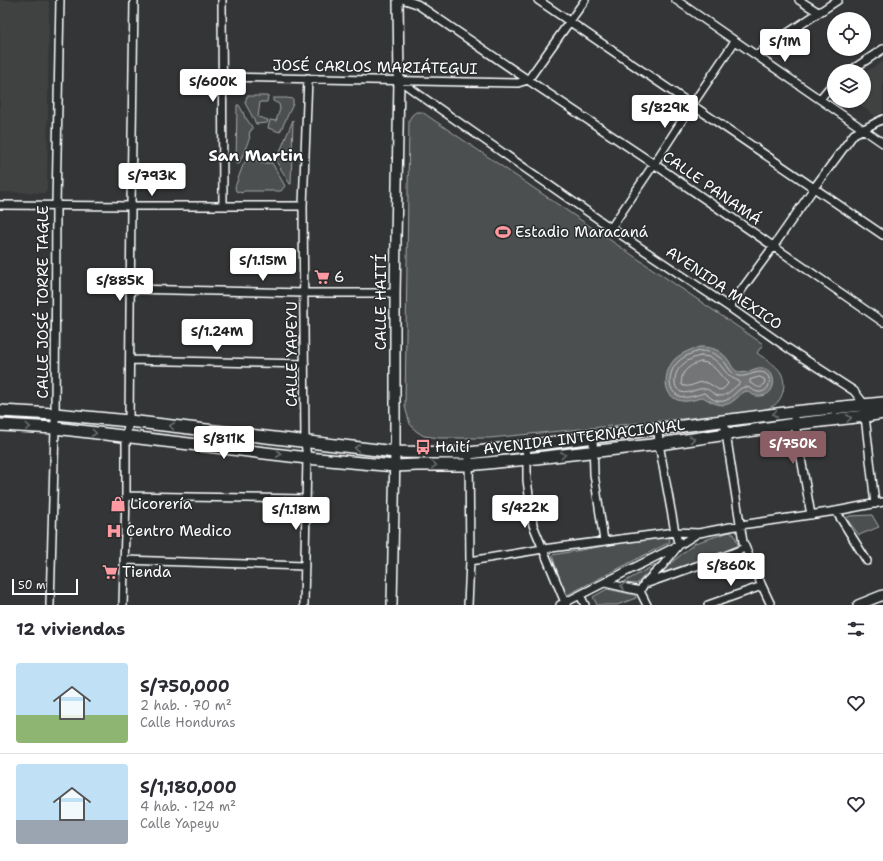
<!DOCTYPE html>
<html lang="es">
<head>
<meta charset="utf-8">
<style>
	:root { --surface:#fff; --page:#f7f7f7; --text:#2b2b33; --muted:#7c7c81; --line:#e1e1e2; --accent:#8a5d65 }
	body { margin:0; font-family:"Shantell Sans",sans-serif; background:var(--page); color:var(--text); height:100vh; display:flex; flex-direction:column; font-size:15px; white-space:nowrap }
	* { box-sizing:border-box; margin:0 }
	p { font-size:13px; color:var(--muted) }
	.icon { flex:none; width:22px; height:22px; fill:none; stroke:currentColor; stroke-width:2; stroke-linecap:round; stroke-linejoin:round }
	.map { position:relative; height:605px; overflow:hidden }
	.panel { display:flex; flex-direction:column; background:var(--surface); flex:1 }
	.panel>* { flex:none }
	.fabs { position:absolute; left:827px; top:12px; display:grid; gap:8px }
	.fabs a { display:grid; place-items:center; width:44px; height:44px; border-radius:50%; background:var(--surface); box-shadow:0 1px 3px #0004; font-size:20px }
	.scale { position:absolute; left:12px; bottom:10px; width:66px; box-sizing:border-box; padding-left:4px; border:2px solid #fff; border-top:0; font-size:11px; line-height:14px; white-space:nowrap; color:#fff; -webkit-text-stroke:3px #2a2d2e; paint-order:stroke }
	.price { position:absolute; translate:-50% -34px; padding:0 9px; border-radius:4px; background:#fff; color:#222; font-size:13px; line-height:26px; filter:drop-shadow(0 1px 2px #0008) }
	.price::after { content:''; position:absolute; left:50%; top:24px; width:12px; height:9px; margin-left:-6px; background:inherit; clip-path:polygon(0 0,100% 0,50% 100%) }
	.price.on { background:var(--accent); color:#fff }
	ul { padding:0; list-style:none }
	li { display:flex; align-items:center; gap:12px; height:100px; padding:0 16px }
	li+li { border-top:1px solid var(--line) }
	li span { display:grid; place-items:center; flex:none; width:112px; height:80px; border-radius:4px; color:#555 }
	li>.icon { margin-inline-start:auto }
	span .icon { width:48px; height:48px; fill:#fffc; stroke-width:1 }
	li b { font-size:17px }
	h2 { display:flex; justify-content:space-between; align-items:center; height:48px; padding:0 16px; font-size:17px }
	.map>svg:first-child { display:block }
</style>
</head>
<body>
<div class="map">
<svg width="883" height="605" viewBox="0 0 883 605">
	<rect width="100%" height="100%" fill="#333536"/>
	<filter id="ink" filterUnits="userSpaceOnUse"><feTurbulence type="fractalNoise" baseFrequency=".025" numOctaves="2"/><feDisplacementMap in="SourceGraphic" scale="8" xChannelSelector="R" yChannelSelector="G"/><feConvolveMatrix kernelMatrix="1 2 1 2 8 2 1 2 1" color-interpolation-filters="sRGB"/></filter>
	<g filter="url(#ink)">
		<path fill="#404243" d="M0,0l49,1 -2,190 -3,2 -44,-1z
			M883,61v51l-8,4 -20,-15h9v-28z"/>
		<path fill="#4c4f50" stroke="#a6a7a8" d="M247,96h21l-1,6h-7l-2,15 10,3 -1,3 -11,1 -5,-10 -6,-11z
			M273,98h14l6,1v5l-13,28 -12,-4 2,-8 6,1 4,-12 -1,-5 -6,-3z
			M237,105h2l4,7 2,6h1l6,9v3l-2,1 -1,5 1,1 -11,27h-3z
			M416,112h6l341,232 -6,9c8,6 19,11 24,20 6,11 2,27 -8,33 -3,2 -9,3 -12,5l-271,27h-50l-16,-2 -8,-5 -6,-7 -5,-17 4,-287 3,-5z
			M293,120l-2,64h-1l-14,-23z
			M249,156l11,7h12l13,23 -4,5h-37l-2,2 -6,-2 -1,-4 8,-22z
			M872,515l7,12 -20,8 -13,-17 4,-2z
			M730,532l4,2 5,13 -81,27 37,-31z
			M668,535l2,7 -105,54 -13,-41z
			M664,560l-21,17 -6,7 -15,-1z
			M607,589l28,6 1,3 -19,7h-20l-4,-8z"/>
		<path fill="#737576" stroke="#abacad" d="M700,347c13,0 21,3 29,14 2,4 5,10 10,11 12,3 18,-10 30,-1 9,9 4,25 -9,25 -6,1 -9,-3 -14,-5 -6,3 -8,7 -13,10 -9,8 -21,2 -30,-4 -6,2 -13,5 -21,4 -21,-3 -19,-30 -7,-42 7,-6 16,-10 25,-12z"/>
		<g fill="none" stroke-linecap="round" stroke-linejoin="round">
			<path stroke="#c7c8c8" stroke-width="1" d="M700,351c11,0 19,4 26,13 2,3 4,7 8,10 11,8 25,-9 34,2 4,6 0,15 -7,16 -6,1 -9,-4 -15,-5 -11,0 -13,17 -29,14 -5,-1 -9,-6 -13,-8 -7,2 -14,5 -21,4 -18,-3 -15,-26 -5,-35 6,-6 14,-9 22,-11z
				M701,356c22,0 19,19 38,25v3c-7,5 -14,15 -23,11 -4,-2 -7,-6 -11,-6 -8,-2 -15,6 -24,3 -4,-2 -6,-6 -6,-10 -1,-15 14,-24 26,-26z
				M701,362c13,0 18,13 27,21l-1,2 -4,4 -4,1c-5,-3 -9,-7 -15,-8 -8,0 -15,7 -22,3 -3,-13 9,-21 19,-23z
				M760,377l4,2 1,2c-3,11 -9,5 -15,2v-3z"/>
			<defs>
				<path id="minor" d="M222,0l1,206
					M405,0l12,4 111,76 126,84 229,158
					M538,0l345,235
					M676,0l207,143
					M799,0l19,12
					M757,56l8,-8 73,-48
					M850,71l33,-22
					M222,77l296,6 10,-3 57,-80
					M399,80l25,18 187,130 118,79 60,42 65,42 11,14v11l10,88
					M820,99l14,-17
					M0,205l131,1h172
					M611,228l43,-64 38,-59 43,-64
					M130,289l175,4h90
					M729,307l44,-60 41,-59 40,-54 29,-15
					M130,360l175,4
					M793,412l18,103
					M724,421l19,121 19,44 9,19
					M593,437l1,37 10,67
					M526,446l1,13v21l6,45 33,80
					M126,496l180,3
					M836,511l31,50
					M124,560l181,6
					M470,561l73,-12 132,-17 24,1 42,-8 95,-14 47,-9
					M605,583l35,8
					M648,583l77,-27 20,-8
					M640,591l4,-7 19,-19 16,-20 -4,-13 -16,-88 -1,-15
					M640,591l7,14
					M580,595l5,10
					M50,605l5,-177 1,-223 4,-205
					M123,605l3,-109v-59l3,-16 2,-215 3,-206
					M304,605l3,-147 -2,-16 -2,-236 5,-128
					M468,605l2,-44 -1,-108
					M560,605l119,-60 19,-12
					M708,605l54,-19"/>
				<path id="tertiary" d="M392,605l3,-153v-159l4,-213 -1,-80
					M858,605l25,-10"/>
				<path id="secondary" d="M0,411l55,3 74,7 266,31 74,1 324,-41 90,-9
					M0,425l55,3 252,30 88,8 22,-1h51l59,-6 125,-14 143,-21 70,-8 18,-3"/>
			</defs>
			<use href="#minor" stroke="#fff" stroke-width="10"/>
			<use href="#tertiary" stroke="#fff" stroke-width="12"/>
			<use href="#secondary" stroke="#fff" stroke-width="14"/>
			<use href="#minor" stroke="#2a2d2e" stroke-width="7"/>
			<use href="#tertiary" stroke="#2a2d2e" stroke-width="9"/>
			<use href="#secondary" stroke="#2a2d2e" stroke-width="11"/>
		</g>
		<defs><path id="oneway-chevron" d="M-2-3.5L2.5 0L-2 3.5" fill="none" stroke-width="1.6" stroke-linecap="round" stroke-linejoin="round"/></defs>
		<g stroke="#6a6c6d">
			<use href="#oneway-chevron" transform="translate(775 414) rotate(173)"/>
			<use href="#oneway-chevron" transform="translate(849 418) rotate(-6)"/>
			<use href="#oneway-chevron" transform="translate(172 426) rotate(-173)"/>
			<use href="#oneway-chevron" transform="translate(28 427) rotate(3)"/>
			<use href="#oneway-chevron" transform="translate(94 433) rotate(7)"/>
			<use href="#oneway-chevron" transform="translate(692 439) rotate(-8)"/>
			<use href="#oneway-chevron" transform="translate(357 448) rotate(-174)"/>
			<use href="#oneway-chevron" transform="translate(279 454) rotate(7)"/>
			<use href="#oneway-chevron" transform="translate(563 455) rotate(-6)"/>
			<use href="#oneway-chevron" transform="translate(434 465) rotate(1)"/>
			<use href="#oneway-chevron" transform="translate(623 586) rotate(-167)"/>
		</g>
	</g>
	<defs>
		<symbol id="stadium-bare" viewBox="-9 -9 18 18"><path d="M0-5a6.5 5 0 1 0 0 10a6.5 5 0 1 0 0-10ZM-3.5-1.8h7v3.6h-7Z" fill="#ff9aa2" stroke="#2a2d2e" stroke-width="2.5" paint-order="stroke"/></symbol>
		<symbol id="supermarket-bare" viewBox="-9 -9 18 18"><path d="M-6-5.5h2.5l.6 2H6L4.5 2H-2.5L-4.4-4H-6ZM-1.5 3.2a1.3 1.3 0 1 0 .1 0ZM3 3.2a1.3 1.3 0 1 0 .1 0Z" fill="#ff9aa2" stroke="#2a2d2e" stroke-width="2.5" paint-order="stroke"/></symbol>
		<symbol id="bus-bare" viewBox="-9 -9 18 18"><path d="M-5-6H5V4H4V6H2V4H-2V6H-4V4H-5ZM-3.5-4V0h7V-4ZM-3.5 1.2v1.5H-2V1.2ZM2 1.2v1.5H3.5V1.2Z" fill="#ff9aa2" stroke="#2a2d2e" stroke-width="2.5" paint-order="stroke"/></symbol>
		<symbol id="shop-bare" viewBox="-9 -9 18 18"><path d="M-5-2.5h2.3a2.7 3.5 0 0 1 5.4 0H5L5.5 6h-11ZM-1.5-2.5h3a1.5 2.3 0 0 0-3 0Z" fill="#ff9aa2" stroke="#2a2d2e" stroke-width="2.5" paint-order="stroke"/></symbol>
		<symbol id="hospital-bare" viewBox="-9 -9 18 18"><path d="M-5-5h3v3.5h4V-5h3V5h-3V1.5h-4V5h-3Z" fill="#ff9aa2" stroke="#2a2d2e" stroke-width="2.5" paint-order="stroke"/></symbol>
	</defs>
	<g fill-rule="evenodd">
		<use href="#stadium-bare" x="492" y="221" width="22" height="22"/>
		<use href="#supermarket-bare" x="311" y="266" width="22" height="22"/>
		<use href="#bus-bare" x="412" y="436" width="22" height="22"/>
		<use href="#shop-bare" x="107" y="493" width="22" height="22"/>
		<use href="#hospital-bare" x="103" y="520" width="22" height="22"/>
		<use href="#supermarket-bare" x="99" y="561" width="22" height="22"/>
	</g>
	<g text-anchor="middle" stroke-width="3" stroke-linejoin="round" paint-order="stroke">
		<g font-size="15" fill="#fff" stroke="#2a2d2e">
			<text transform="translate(375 67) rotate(1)" y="5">JOSÉ CARLOS MARIÁTEGUI</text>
			<text transform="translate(712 188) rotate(35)" y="5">CALLE PANAMÁ</text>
			<text transform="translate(724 288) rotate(34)" y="5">AVENIDA MEXICO</text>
			<text transform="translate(43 302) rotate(-90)" y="5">CALLE JOSÉ TORRE TAGLE</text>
			<text transform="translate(381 302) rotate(-90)" y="5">CALLE HAITÍ</text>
			<text transform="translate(292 354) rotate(-90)" y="5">CALLE YAPEYU</text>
			<text transform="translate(584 437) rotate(-7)" y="5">AVENIDA INTERNACIONAL</text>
		</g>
		<g font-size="15" fill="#fff" stroke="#2a2d2e" text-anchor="start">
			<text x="515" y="237">Estadio Maracaná</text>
			<text x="334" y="282">6</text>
			<text x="435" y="452">Haití</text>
			<text x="130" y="509">Licorería</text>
			<text x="126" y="536">Centro Medico</text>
			<text x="122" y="577">Tienda</text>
		</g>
		<g font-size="16" font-weight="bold" fill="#fff" stroke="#2a2d2e">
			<text x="256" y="161">San Martin</text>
		</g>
	</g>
</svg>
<div class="fabs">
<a><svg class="icon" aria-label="locate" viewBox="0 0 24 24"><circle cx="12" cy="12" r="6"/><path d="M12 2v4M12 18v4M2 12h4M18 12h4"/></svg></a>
<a><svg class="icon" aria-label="layers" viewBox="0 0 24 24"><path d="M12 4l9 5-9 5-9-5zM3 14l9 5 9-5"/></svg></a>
</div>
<div class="scale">50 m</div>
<b class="price" style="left:785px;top:63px">S/1M</b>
<b class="price" style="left:213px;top:103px">S/600K</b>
<b class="price" style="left:665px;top:129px">S/829K</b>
<b class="price" style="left:152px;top:197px">S/793K</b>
<b class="price" style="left:263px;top:282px">S/1.15M</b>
<b class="price" style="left:120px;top:302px">S/885K</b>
<b class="price" style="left:217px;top:353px">S/1.24M</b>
<b class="price" style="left:224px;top:460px">S/811K</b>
<b class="price on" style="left:793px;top:465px">S/750K</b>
<b class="price" style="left:525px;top:529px">S/422K</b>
<b class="price" style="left:296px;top:531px">S/1.18M</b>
<b class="price" style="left:731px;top:587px">S/860K</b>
</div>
<section class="panel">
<h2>12 viviendas<svg class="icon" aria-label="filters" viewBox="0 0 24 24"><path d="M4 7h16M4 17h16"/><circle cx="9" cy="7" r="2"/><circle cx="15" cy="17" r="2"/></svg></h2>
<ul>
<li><span style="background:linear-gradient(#bfe0f5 65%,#8fb573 0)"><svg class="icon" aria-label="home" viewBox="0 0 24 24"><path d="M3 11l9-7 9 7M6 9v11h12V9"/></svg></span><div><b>S/750,000</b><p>2 hab. · 70 m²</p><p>Calle Honduras</p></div><svg class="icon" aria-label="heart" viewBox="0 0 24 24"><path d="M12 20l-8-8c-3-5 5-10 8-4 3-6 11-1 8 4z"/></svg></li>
<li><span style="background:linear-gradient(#bfe0f5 70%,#9aa5b1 0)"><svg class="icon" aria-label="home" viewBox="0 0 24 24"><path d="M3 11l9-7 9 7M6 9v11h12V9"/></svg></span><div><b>S/1,180,000</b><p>4 hab. · 124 m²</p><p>Calle Yapeyu</p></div><svg class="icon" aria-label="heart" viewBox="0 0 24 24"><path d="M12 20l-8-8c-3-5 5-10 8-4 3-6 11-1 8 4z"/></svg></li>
</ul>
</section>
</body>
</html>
